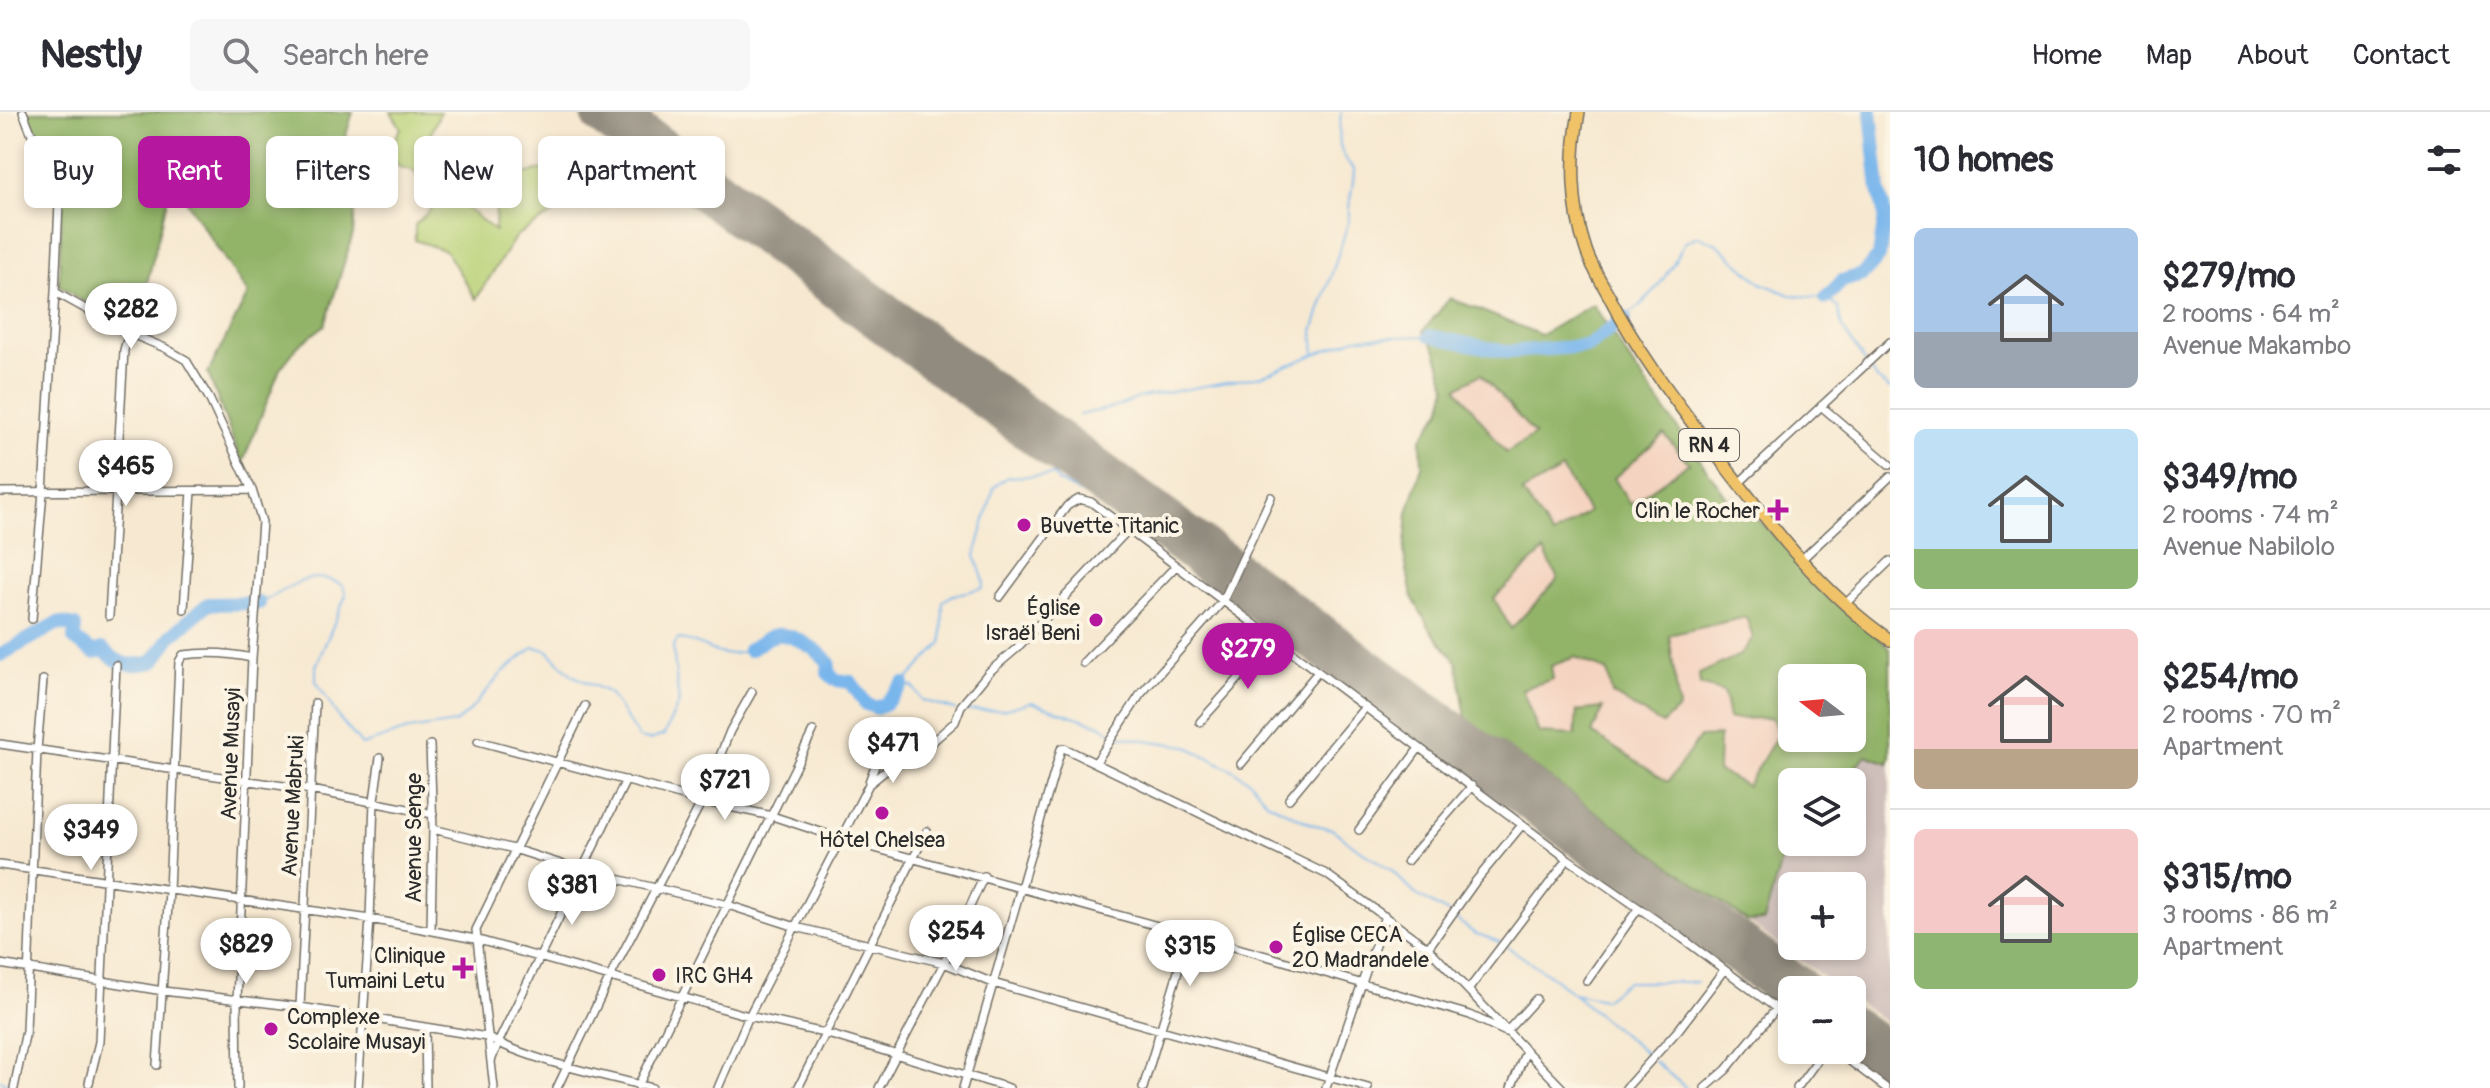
<!DOCTYPE html>
<html lang="en">
<head>
<meta charset="utf-8">
<style>
	:root { --surface:#fff; --page:#f7f7f7; --text:#2b2b33; --muted:#7c7c81; --line:#e1e1e2; --accent:#b5179e }
	body { margin:0; font-family:Pangolin,sans-serif; background:var(--page); color:var(--text); height:100vh; display:flex; flex-direction:column; font-size:30px; white-space:nowrap }
	* { box-sizing:border-box; margin:0 }
	p { font-size:26px; color:var(--muted) }
	.icon { flex:none; width:44px; height:44px; fill:none; stroke:currentColor; stroke-width:2; stroke-linecap:round; stroke-linejoin:round }
	.map { position:relative; flex:1; overflow:hidden }
	.side { display:flex; flex-direction:column; background:var(--surface); width:600px }
	.side>* { flex:none }
	.guide { position:absolute; left:24px; top:24px; width:760px; height:72px; display:flex; gap:16px }
	.needle { width:52px; rotate:286deg }
	.tools { position:absolute; left:1778px; top:552px; display:grid; gap:16px }
	.tools a { display:grid; place-items:center; width:88px; height:88px; border-radius:12px; background:var(--surface); box-shadow:0 4px 12px #0003; font-size:40px }
	.price { position:absolute; translate:-50% -68px; padding:0 18px; border-radius:28px; background:#fff; color:#222; font-size:26px; line-height:52px; filter:drop-shadow(0 2px 4px #0008) }
	.price::after { content:''; position:absolute; left:50%; top:48px; width:24px; height:18px; margin-left:-12px; background:inherit; clip-path:polygon(0 0,100% 0,50% 100%) }
	.price.current { background:var(--accent); color:#fff }
	ul { padding:0; list-style:none }
	li { display:flex; align-items:center; gap:24px; height:200px; padding:0 24px }
	li+li { border-top:2px solid var(--line) }
	li span { display:grid; place-items:center; flex:none; width:224px; height:160px; border-radius:12px; color:#555 }
	li>.icon { margin-inline-start:auto }
	span .icon { width:96px; height:96px; fill:#fffc; stroke-width:1 }
	li b { font-size:34px }
	h2 { display:flex; justify-content:space-between; align-items:center; height:96px; padding:0 24px; font-size:34px }
	.pill { padding:0 28px; border-radius:12px; background:var(--surface); box-shadow:0 4px 12px #0003; font-size:28px; line-height:72px }
	.pill.current { background:var(--accent); color:#fff }
	header { display:flex; align-items:center; gap:48px; box-sizing:border-box; height:112px; padding:0 40px; background:var(--surface); border-bottom:2px solid var(--line) }
	header strong { font-size:38px }
	nav { display:flex; gap:44px; margin-inline-start:auto; font-size:28px }
	.search { width:560px; height:72px; background:var(--page); display:flex; align-items:center; gap:20px; box-sizing:border-box; padding:0 28px; border-radius:12px; color:var(--muted); font-size:30px }
	main { display:flex; flex:1; min-height:0 }
	.map>svg:first-child { display:block }
</style>
</head>
<body>
<header>
<strong>Nestly</strong>
<div class="search"><svg class="icon" aria-label="search" viewBox="0 0 24 24"><circle cx="10" cy="10" r="6"/><path d="M15 15l6 6"/></svg>Search here</div>
<nav><a>Home</a><a>Map</a><a>About</a><a>Contact</a></nav>
</header>
<main>
<div class="map">
<svg width="1890" height="976" viewBox="0 0 1890 976">
	<rect width="100%" height="100%" fill="#fcf5e5"/>
	<filter id="ink" filterUnits="userSpaceOnUse"><feTurbulence type="fractalNoise" baseFrequency=".0125" numOctaves="2"/><feDisplacementMap in="SourceGraphic" scale="16" xChannelSelector="R" yChannelSelector="G"/><feConvolveMatrix kernelMatrix="1 2 1 2 8 2 1 2 1" color-interpolation-filters="sRGB"/></filter>
	<filter id="wash" filterUnits="userSpaceOnUse"><feTurbulence type="fractalNoise" baseFrequency=".006" numOctaves="4" result="noise"/><feDisplacementMap in="SourceGraphic" scale="32" xChannelSelector="R" yChannelSelector="G"/><feGaussianBlur stdDeviation="1.8" result="paint"/><feColorMatrix in="noise" values="0 0 0 0 0 0 0 0 0 0 0 0 0 0 0 0 0 1.4 0 .05"/><feComposite in="paint" operator="in"/></filter>
	<g filter="url(#wash)">
		<rect width="100%" height="100%" fill="#f7e9d1"/>
		<path fill="#f4d3c0" d="M1481,262l54,61 -28,19 -50,-66z
			M1665,321l24,31 -59,41 -17,-26z
			M1562,357l26,43 -36,24 -30,-44z
			M1544,438l14,29 -47,51 -17,-32z
			M1746,505l7,21 -13,17 -40,19 24,18 48,26 6,16 -31,53 -29,-15v-36l-18,1 -31,45 -77,-49 11,-24 -27,26 -37,-2 -17,-44 31,-10 -2,-13 24,-9 104,50 -10,-72z"/>
		<path fill="#d0c0bc" fill-rule="evenodd" d="M1866,643l21,8 3,-5v267l-38,-27v-8h-11l-93,-68 16,-2 19,-66 9,-13 60,1v-60h-11zM1792,774h60v60h-60z"/>
		<path fill="#b9d278" stroke="#727e52" stroke-width="2" d="M391,0h49l-11,26 20,56 46,37 2,-50 105,-27 37,28 -4,13 -63,-2 -4,12 -52,31 -40,63 -30,-48 -31,-11v-15l17,-17 -17,-37 -16,-4 -11,-17 13,-22z"/>
		<path fill="#92b468" stroke="#5e704a" stroke-width="2" fill-rule="evenodd" d="M23,0h330l-7,23 13,25 -6,74 -28,91 -27,21 -18,23 -38,95 -34,-91 40,-79 -76,-114 -36,149 -51,-26 -26,-18 3,-85z
			M1450,186l91,37 52,-31 41,63 96,135 4,-6 156,153v109l-2,5 -22,-8 -25,27h-49v59l-9,13 -19,67 -16,1 -282,-204 -9,-56 -25,-30 -20,-35 -8,-43 4,-41 14,-47 -1,-27 20,-29 6,-23 -11,-36 -13,-20zM1481,262l54,61 -29,18 -49,-65zM1664,322l25,29 -59,41 -16,-26zM1562,357l26,43 -35,24 -31,-44zM1544,439l14,28 -47,50 -17,-31zM1746,505l7,21 -13,17 -41,19 1,11 24,7 5,27 43,-1 6,16 -31,52 -29,-15 1,-35 -19,1 -32,45 -76,-49 11,-25 -26,3 -2,24 -36,-2 -17,-44 31,-10 -2,-13 24,-9 32,14 5,23 50,30 17,-16 -10,-73zM1792,566h60v60h-60z"/>
		<g fill="none" stroke-linecap="round" stroke-linejoin="round">
			<path stroke="#79b6ec" stroke-width="2" d="M1627,204c26,-18 44,-46 58,-74l13,-6 19,8 44,39 29,12 36,3 12,10 4,19 23,35
				M1315,242l-2,-23 36,-110c-2,-18 5,-34 5,-52 -19,-17 -15,-34 -13,-57
				M1869,255l8,12 13,10
				M1079,303l37,-8 25,-10 120,-21 95,-38 74,-2
				M259,491c30,-12 49,-38 84,-17l3,9 -30,71v15l23,37 23,27 46,-15 47,-7 12,-9 35,-41 32,-26 13,3 25,25 37,18 30,45 11,2 14,-5 15,-33 -6,-55 5,-8c30,2 34,24 71,11
				M1303,544l329,243
				M955,598l-33,-10 -9,-13 -10,-3 39,-41 1,-42 10,-6 30,-7 1,-7 -9,-25 19,-69 14,-10 46,-2 5,7 33,17
				M961,599l41,-1 29,-8 69,23 12,8
				M1117,624l69,10 47,24 18,12 16,20 44,22 21,5 22,17 37,24 24,24 33,19
				M1453,805l21,16 26,9
				M1505,833l50,34 94,77
				M1573,881l31,6 22,-17h71
				M1654,949l32,27
				M0,968l12,6"/>
			<path stroke="#79b6ec" stroke-width="14" d="M1826,186l16,-17 20,-6 17,-18 6,-41 -6,-26 -8,-78
				M1430,224l77,16 81,-6 37,-28
				M749,538c8,-4 15,-11 23,-14 17,-6 47,14 57,27l-1,10 8,7 15,2 15,22 11,4 8,-4 18,-20
				M0,543l58,-32 17,3 -1,13 20,14 8,-4c19,17 26,18 51,13l18,-26 37,-32 51,-1"/>
			<path stroke="#918a7e" stroke-width="50" d="M605,0l1190,878
				M1852,920l38,28"/>
		</g>
	</g>
	<g filter="url(#ink)">
		<g fill="none" stroke-linecap="round" stroke-linejoin="round">
			<defs>
				<path id="minor" d="M23,0l36,91 -4,89 74,41 36,15 21,12 23,38 43,92 10,32 -10,136 -15,343 1,87
					M1821,294l69,59
					M1739,371l151,-141
					M0,380l252,-2
					M1801,448l89,-83
					M1000,485l67,-91 12,-7 12,3 477,357 114,79 110,82
					M1844,493l46,-44
					M184,497l8,-118
					M109,504l15,-266 5,-17
					M32,507l11,-127 12,-200
					M1083,551l92,-96
					M1200,610l74,-83
					M478,629l224,60 70,15 70,23 421,116 207,60 36,17 30,-33
					M0,632l311,46 122,24
					M430,633l3,84 -2,101
					M1096,650l44,-67 83,-94 48,-104
					M1241,652l77,-92
					M869,670l14,-38
					M1289,687l76,-92
					M433,717l81,20 69,22 145,34 68,22 148,36 49,20 375,105
					M1359,718l60,-82
					M1407,749l65,-75
					M0,753l370,54 105,20 274,77 75,17 185,55
					M1428,836l47,-66 47,-57
					M0,852l163,27 137,16 187,30c46,25 113,37 165,51
					M1587,869l51,-72
					M1469,877l99,-130
					M300,895l15,-304
					M425,915l1,61
					M1835,938l51,38
					M1526,939l36,37
					M491,949l7,-18 128,-263
					M157,953l12,-174 10,-229 4,-7c22,-3 47,-2 69,3
					M89,971l10,-41 17,-377
					M638,974l175,-355
					M14,976l12,-57 11,-281 6,-70
					M358,976l12,-169 4,-119 6,-42
					M494,976l-18,-158 109,-224
					M557,976l53,-111 92,-176 28,-70 22,-39
					M718,976l31,-72 120,-232 44,-35 19,-7 23,-20 6,-16 28,-34 27,-23 111,-118
					M798,976l129,-257
					M879,976l65,-125 40,-87
					M963,976l98,-339 3,-1 262,126 102,74 98,103 -15,37
					M1143,976l46,-153
					M1326,976l59,-172
					M1626,976l53,-59 45,-59
					M1705,976l21,-18 50,-61
					M1797,976l28,-38"/>
				<path id="highway" d="M1579,0c-8,44 -8,95 7,138 5,15 14,30 22,44 28,55 63,101 101,151 54,70 107,144 181,195"/>
			</defs>
			<use href="#minor" stroke="#726e65" stroke-width="10"/>
			<use href="#highway" stroke="#726e65" stroke-width="14"/>
			<use href="#minor" stroke="#fff" stroke-width="7"/>
			<use href="#highway" stroke="#f0c369" stroke-width="11"/>
		</g>
	</g>
	<g fill="#b5179e" stroke="#fcf5e5" stroke-width="3">
		<path d="M1774 386h8v8h8v8h-8v8h-8v-8h-8v-8h8z"/>
		<circle cx="1024" cy="413" r="8"/>
		<circle cx="1096" cy="508" r="8"/>
		<circle cx="882" cy="701" r="8"/>
		<circle cx="1276" cy="835" r="8"/>
		<path d="M459 844h8v8h8v8h-8v8h-8v-8h-8v-8h8z"/>
		<circle cx="659" cy="863" r="8"/>
		<circle cx="271" cy="917" r="8"/>
	</g>
	<g text-anchor="middle" stroke-width="8" stroke-linejoin="round" paint-order="stroke">
		<rect fill="#fcf5e5" stroke="#6a6863" stroke-width="2" x="1679" y="317" width="60" height="32" rx="6"/>
		<g font-size="20" font-weight="bold" fill="#2b2b2b">
			<text x="1709" y="340">RN 4</text>
		</g>
		<g font-size="22" fill="#2b2b2b" stroke="#fcf5e5" text-anchor="start">
			<text x="1760" y="406" text-anchor="end">Clin le Rocher</text>
			<text x="1040" y="421">Buvette Titanic</text>
			<text x="1080" y="503" text-anchor="end">Église<tspan x="1080" dy="25">Israël Beni</tspan></text>
			<text x="882" y="735" text-anchor="middle">Hôtel Chelsea</text>
			<text x="1292" y="830">Église CECA<tspan x="1292" dy="25">20 Madrandele</tspan></text>
			<text x="445" y="851" text-anchor="end">Clinique<tspan x="445" dy="25">Tumaini Letu</tspan></text>
			<text x="675" y="871">IRC GH4</text>
			<text x="287" y="912">Complexe<tspan x="287" dy="25">Scolaire Musayi</tspan></text>
		</g>
		<g font-size="22" fill="#2b2b2b" stroke="#fcf5e5">
			<text transform="translate(230 642) rotate(-88)" y="8">Avenue Musayi</text>
			<text transform="translate(292 694) rotate(-87)" y="8">Avenue Mabruki</text>
			<text transform="translate(413 726) rotate(-90)" y="8">Avenue Senge</text>
		</g>
	</g>
</svg>
<div class="tools">
<a><svg class="needle" viewBox="-14 -14 28 28"><path d="M0-13l5 13h-10z" fill="#e53935"/><path d="M0 13l5-13h-10z" fill="#7c7c81"/></svg></a>
<a><svg class="icon" aria-label="layers" viewBox="0 0 24 24"><path d="M12 4l9 5-9 5-9-5zM3 14l9 5 9-5"/></svg></a>
<a>+</a>
<a>−</a>
</div>
<b class="price" style="left:131px;top:239px">$282</b>
<b class="price" style="left:126px;top:396px">$465</b>
<b class="price current" style="left:1248px;top:579px">$279</b>
<b class="price" style="left:893px;top:673px">$471</b>
<b class="price" style="left:725px;top:710px">$721</b>
<b class="price" style="left:91px;top:760px">$349</b>
<b class="price" style="left:572px;top:815px">$381</b>
<b class="price" style="left:956px;top:861px">$254</b>
<b class="price" style="left:246px;top:874px">$829</b>
<b class="price" style="left:1190px;top:876px">$315</b>
<div class="guide">
<a class="pill">Buy</a>
<a class="pill current">Rent</a>
<a class="pill">Filters</a>
<a class="pill">New</a>
<a class="pill">Apartment</a>
</div>
</div>
<section class="side">
<h2>10 homes<svg class="icon" aria-label="filters" viewBox="0 0 24 24"><path d="M4 7h16M4 17h16"/><circle cx="9" cy="7" r="2"/><circle cx="15" cy="17" r="2"/></svg></h2>
<ul>
<li><span style="background:linear-gradient(#a9c7e8 65%,#9aa5b1 0)"><svg class="icon" aria-label="home" viewBox="0 0 24 24"><path d="M3 11l9-7 9 7M6 9v11h12V9"/></svg></span><div><b>$279/mo</b><p>2 rooms · 64 m²</p><p>Avenue Makambo</p></div></li>
<li><span style="background:linear-gradient(#bfe0f5 75%,#8fb573 0)"><svg class="icon" aria-label="home" viewBox="0 0 24 24"><path d="M3 11l9-7 9 7M6 9v11h12V9"/></svg></span><div><b>$349/mo</b><p>2 rooms · 74 m²</p><p>Avenue Nabilolo</p></div></li>
<li><span style="background:linear-gradient(#f6c9c9 75%,#b9a48a 0)"><svg class="icon" aria-label="home" viewBox="0 0 24 24"><path d="M3 11l9-7 9 7M6 9v11h12V9"/></svg></span><div><b>$254/mo</b><p>2 rooms · 70 m²</p><p>Apartment</p></div></li>
<li><span style="background:linear-gradient(#f6c9c9 65%,#8fb573 0)"><svg class="icon" aria-label="home" viewBox="0 0 24 24"><path d="M3 11l9-7 9 7M6 9v11h12V9"/></svg></span><div><b>$315/mo</b><p>3 rooms · 86 m²</p><p>Apartment</p></div></li>
</ul>
</section>
</main>
</body>
</html>
